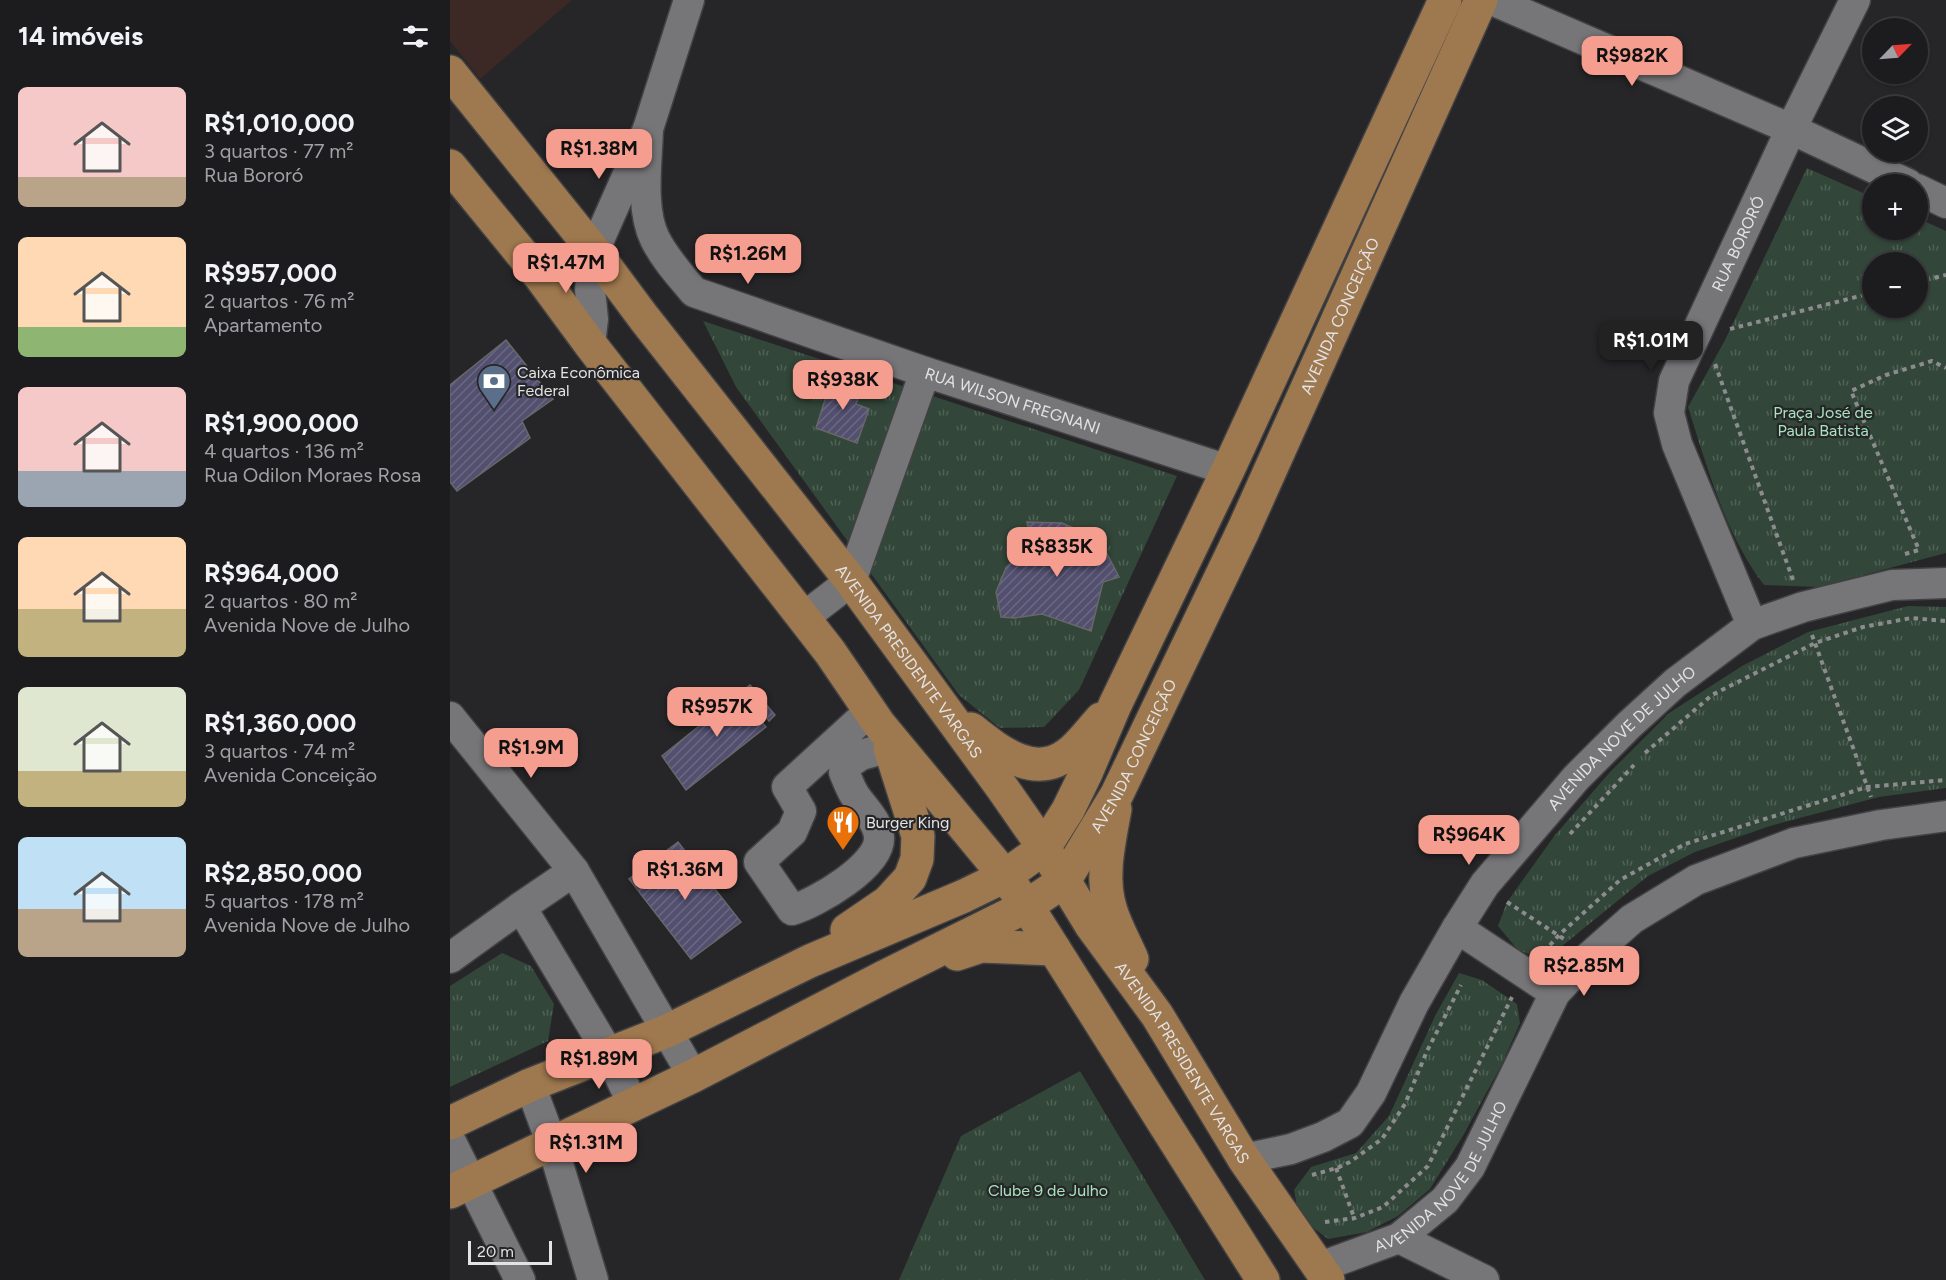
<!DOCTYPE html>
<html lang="pt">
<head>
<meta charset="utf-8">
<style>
	:root { --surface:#1c1c1f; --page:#252528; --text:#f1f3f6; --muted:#a0a1a4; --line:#3a3a3d; --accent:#f59d8e }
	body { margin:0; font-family:Figtree,sans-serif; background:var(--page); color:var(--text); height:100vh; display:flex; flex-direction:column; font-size:22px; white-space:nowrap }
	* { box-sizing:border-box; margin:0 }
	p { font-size:20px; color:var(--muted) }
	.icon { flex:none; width:33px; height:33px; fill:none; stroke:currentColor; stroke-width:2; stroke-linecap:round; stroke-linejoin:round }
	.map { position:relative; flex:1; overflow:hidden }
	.sheet { display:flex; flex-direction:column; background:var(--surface); width:450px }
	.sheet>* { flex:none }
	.needle { width:39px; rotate:65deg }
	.buttons { position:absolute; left:1412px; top:18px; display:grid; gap:12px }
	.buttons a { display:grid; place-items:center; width:66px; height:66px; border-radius:50%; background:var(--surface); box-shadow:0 2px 4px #0004,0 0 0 2px var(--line); font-size:30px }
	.scale { position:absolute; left:18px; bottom:15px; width:84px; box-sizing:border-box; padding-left:6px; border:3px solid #e3e3e5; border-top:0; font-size:16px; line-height:21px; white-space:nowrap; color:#e3e3e5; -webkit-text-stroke:4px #262629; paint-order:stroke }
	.price { position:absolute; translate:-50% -51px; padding:0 14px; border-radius:12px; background:var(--accent); color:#111; font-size:20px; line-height:39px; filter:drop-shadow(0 2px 3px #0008) }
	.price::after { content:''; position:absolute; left:50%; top:36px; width:18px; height:14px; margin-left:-9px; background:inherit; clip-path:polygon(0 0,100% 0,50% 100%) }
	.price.current { background:#222; color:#fff }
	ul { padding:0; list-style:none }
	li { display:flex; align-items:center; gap:18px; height:150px; padding:0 18px }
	li span { display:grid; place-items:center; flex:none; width:168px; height:120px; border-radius:9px; color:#555 }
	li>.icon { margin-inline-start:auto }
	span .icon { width:72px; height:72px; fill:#fffc; stroke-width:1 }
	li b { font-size:26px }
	h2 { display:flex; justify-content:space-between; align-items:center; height:72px; padding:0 18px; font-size:26px }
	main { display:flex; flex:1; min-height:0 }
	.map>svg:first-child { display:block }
</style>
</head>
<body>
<main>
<section class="sheet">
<h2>14 imóveis<svg class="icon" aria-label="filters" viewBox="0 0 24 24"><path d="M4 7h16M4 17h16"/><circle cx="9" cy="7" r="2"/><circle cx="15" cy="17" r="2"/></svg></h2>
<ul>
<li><span style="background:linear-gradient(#f6c9c9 75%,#b9a48a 0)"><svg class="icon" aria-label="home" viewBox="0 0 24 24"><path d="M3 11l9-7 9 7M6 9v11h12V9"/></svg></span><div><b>R$1,010,000</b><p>3 quartos · 77 m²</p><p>Rua Bororó</p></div></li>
<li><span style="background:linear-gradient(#ffd9b3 75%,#8fb573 0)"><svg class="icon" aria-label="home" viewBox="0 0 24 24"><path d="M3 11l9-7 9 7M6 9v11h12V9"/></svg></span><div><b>R$957,000</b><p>2 quartos · 76 m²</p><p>Apartamento</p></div></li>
<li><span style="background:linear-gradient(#f6c9c9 70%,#9aa5b1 0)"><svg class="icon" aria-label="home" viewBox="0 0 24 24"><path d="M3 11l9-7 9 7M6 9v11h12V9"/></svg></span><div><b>R$1,900,000</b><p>4 quartos · 136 m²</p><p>Rua Odilon Moraes Rosa</p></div></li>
<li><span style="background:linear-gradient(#ffd9b3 60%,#c2b280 0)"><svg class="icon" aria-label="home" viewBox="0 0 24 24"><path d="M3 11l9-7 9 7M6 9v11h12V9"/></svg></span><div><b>R$964,000</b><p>2 quartos · 80 m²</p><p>Avenida Nove de Julho</p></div></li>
<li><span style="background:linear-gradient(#dfe7d0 70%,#c2b280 0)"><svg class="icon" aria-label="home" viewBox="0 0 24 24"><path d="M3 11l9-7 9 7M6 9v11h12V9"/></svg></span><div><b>R$1,360,000</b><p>3 quartos · 74 m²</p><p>Avenida Conceição</p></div></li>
<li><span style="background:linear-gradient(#bfe0f5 60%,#b9a48a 0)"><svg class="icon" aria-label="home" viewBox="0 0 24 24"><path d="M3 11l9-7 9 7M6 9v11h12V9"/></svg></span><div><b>R$2,850,000</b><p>5 quartos · 178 m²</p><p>Avenida Nove de Julho</p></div></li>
</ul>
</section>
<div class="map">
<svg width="1496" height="1280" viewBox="0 0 1496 1280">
	<defs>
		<pattern id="park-tufts" width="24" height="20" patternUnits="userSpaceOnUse" patternTransform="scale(1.5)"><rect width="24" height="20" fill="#324639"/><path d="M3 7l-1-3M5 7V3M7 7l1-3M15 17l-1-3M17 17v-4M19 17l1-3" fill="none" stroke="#506156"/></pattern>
		<pattern id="building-hatch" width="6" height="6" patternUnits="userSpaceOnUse" patternTransform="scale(1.5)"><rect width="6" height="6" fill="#524f6f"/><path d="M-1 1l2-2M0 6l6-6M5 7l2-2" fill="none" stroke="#6b6883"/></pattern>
	</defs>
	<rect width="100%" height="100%" fill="#262629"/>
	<path fill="#3c2925" d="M0,0h122l-92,79 -30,-38z"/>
	<path fill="url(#park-tufts)" fill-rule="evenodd" d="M1357,168l65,29v33h45v-12l29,13v322l-128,34 -54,-2c-38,-49 -57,-118 -76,-178l37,-67zM1422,262h45v46h-45z
		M253,321l474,155 -98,214 -35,37 -44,1 -41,-33 -223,-308z
		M1458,606l38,1v181l-67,9 -109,29 -75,26 -47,24 -103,84 -27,-10 -20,-24 9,-24 48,-67 56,-64 58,-58 73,-47 66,-34z
		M52,953l29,13 23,38 -6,37 -98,46v-101z
		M1009,973l23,7 35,24 3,19 -18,41 -38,70 -34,55 -32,27 -31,16 -39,7 -29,-22 -5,-27 17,-23 45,-14 33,-37 47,-102z
		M630,1071l125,209h-306l62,-144z"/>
	<path fill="url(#building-hatch)" stroke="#67676a" stroke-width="1.5" d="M56,340l47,59 -31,22 8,17 -73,53 -7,-9v-97z
		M382,378l31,9 -7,17 13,5 -12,34 -41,-15z
		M577,522l35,1 23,10 21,19 13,25 -16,5 -12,49 -49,-17 -27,4 -14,-1 -5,-25 10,-24 11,-12 2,5 20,-2 21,1 3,-11 -30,-1z
		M300,685l25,30 -6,6 -15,-20 -7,4 19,22 -80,63 -24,-34z
		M228,842l63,80 -50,37 -62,-80z"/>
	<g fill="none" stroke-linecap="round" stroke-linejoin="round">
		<defs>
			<g id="minor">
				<path d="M1042,0l299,129 117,55"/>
				<path id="s1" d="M198,129c-1,33 -8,80 7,110 10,20 25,36 39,53l231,80 303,98"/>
				<path d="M1467,189l29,14"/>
				<path d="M140,344l3,-25 -3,-29 4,-39 54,-122 41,-129"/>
				<path d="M353,618l48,-37 74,-209"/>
				<path id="s2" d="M1302,625l-75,-181 -8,-31 5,-32 117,-252 64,-129"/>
				<path d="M420,711l-83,76 14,24 -9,21 -33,30 33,48c24,-7 88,-44 87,-72 0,-17 -17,-31 -25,-44 -4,-7 -7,-15 -10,-22l5,-9 12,-8 29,-8"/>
				<path d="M0,717l124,154 119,205"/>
				<path d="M71,907l88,147 24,50"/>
				<path d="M1007,928l98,65"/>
				<path d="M0,958l71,-51 53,-36"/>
				<path d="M80,1085l22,59 41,136"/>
				<path d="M0,1140l70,140"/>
				<path id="s3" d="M794,1159l47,-10 32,-12 27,-14 21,-30 43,-90 43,-75 28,-44 91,-106 53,-53 46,-42 77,-58 51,-18 89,-22 54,-2"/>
				<path d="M949,1238l85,42"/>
				<path id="s4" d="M870,1267l79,-29 46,-38 25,-33 85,-174 34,-36 43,-38 64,-39 98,-37 87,-18 65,-9"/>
			</g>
			<g id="major">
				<path id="s5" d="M0,72l144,179 50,67 207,263 152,208 41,59 47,77 66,90 87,144 84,121"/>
				<path d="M0,166l90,110 50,68 240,308 49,72 126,152 22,30 236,374"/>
				<path d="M521,729c30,24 66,53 102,21 10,-9 19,-21 28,-31"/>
				<path d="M665,809c-6,33 -15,69 -4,102 5,16 14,32 21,48"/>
				<path d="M397,930l41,-28 22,-24 7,-19 1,-23 -28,-88"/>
				<path d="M507,954l24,-8 73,3"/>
				<path d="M0,1123l80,-38 137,-54 143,-70 154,-65 41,-20 39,-28 24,-38 18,-37 29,-68 113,-235 217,-470"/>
				<path id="s6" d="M0,1192l243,-116 191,-99 143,-71 37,-25 53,-87 126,-263 238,-531"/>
			</g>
		</defs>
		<use href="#minor" stroke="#424244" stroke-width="33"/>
		<use href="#major" stroke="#424244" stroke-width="36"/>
		<path stroke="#8c8c8e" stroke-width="4" stroke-dasharray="4.5 4.5" stroke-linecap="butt" d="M1467,282l29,-7
			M1280,329l142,-36
			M1265,364l78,216
			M1455,554l14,-4 -68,-159 35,-16 46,-14 14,7
			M1362,635l59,162
			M1195,753l67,-58 103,-52 48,-16 48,-9 35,3
			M1120,834l64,-69
			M1057,902l60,39
			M1094,952l15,-17 61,-55 65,-36 182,-57 79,-7
			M886,1168l19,52
			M862,1175l25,-7 13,-6 32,-23 23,-35 22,-53 34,-66
			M875,1222l30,-4 28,-11 45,-41 84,-169"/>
		<use href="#minor" stroke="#767679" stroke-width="30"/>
		<use href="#major" stroke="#9e784e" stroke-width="33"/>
	</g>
	<defs>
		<symbol id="bank-pin" viewBox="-11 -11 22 30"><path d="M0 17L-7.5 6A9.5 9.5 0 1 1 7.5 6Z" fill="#5c6f8a" stroke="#262629"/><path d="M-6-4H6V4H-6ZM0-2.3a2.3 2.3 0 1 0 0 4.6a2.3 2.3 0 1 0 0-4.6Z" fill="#fff"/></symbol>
		<symbol id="restaurant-pin" viewBox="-11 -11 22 30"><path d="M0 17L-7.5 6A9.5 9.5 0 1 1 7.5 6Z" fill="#e8710a" stroke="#262629"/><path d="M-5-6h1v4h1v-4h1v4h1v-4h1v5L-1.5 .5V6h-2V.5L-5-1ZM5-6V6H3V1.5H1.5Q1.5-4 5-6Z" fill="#fff"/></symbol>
	</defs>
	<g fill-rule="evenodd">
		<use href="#bank-pin" x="25" y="362" width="38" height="52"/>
		<use href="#restaurant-pin" x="374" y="803" width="38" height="52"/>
	</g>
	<g text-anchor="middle" stroke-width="4.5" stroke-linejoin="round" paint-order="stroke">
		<g font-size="16" fill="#e3e3e5" stroke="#262629">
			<text dy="6" stroke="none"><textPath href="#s2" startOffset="412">RUA BORORÓ</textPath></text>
			<text dy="6" stroke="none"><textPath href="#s6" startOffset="1318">AVENIDA CONCEIÇÃO</textPath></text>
			<text dy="6" stroke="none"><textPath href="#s1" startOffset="514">RUA WILSON FREGNANI</textPath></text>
			<text dy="6" stroke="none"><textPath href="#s5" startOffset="747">AVENIDA PRESIDENTE VARGAS</textPath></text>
			<text dy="6" stroke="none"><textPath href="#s3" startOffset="588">AVENIDA NOVE DE JULHO</textPath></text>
			<text dy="6" stroke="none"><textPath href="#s6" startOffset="832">AVENIDA CONCEIÇÃO</textPath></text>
			<text dy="6" stroke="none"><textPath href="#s5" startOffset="1233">AVENIDA PRESIDENTE VARGAS</textPath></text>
			<text dy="6" stroke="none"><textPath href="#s4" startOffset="158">AVENIDA NOVE DE JULHO</textPath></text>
		</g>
		<g font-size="16" fill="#e3e3e5" stroke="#262629" text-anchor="start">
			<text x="67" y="378">Caixa Econômica<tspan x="67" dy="18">Federal</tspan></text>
			<text x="416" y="828">Burger King</text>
		</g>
		<g font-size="16" fill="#a7e4bc" stroke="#262629">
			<text x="1373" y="418">Praça José de<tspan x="1373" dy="18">Paula Batista</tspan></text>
			<text x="598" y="1196">Clube 9 de Julho</text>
		</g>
	</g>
</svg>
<div class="buttons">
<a><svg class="needle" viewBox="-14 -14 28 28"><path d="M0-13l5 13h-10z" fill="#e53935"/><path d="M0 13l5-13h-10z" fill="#a0a1a4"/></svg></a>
<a><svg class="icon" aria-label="layers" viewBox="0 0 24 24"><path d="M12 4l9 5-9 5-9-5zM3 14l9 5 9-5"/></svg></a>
<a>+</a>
<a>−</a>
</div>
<div class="scale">20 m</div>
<b class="price" style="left:1182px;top:87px">R$982K</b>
<b class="price" style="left:149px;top:180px">R$1.38M</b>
<b class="price" style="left:298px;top:285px">R$1.26M</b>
<b class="price" style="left:116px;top:294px">R$1.47M</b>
<b class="price current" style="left:1201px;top:372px">R$1.01M</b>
<b class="price" style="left:393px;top:411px">R$938K</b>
<b class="price" style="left:607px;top:578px">R$835K</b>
<b class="price" style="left:267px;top:738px">R$957K</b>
<b class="price" style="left:81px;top:779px">R$1.9M</b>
<b class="price" style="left:1019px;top:866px">R$964K</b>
<b class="price" style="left:235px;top:901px">R$1.36M</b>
<b class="price" style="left:1134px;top:997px">R$2.85M</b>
<b class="price" style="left:149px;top:1090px">R$1.89M</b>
<b class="price" style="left:136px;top:1174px">R$1.31M</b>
</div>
</main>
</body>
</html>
